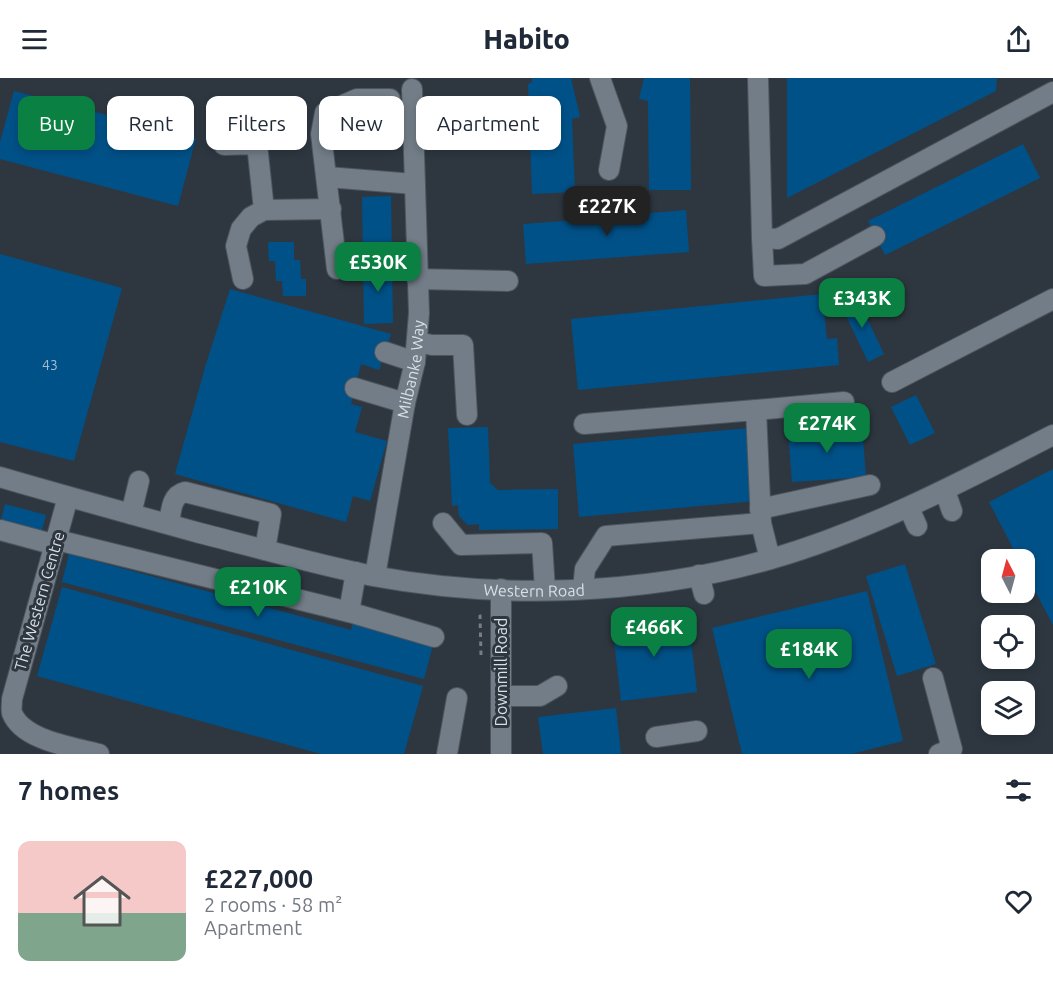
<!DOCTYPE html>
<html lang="en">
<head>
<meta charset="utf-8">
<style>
	:root { --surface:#fff; --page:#f2f2f3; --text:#1f2937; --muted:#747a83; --line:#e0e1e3; --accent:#0b8043 }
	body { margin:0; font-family:Ubuntu,sans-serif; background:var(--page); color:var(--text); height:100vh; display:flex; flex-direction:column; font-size:22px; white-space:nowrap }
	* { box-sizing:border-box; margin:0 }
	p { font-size:20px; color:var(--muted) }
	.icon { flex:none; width:33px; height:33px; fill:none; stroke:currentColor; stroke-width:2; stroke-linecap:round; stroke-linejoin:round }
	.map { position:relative; height:676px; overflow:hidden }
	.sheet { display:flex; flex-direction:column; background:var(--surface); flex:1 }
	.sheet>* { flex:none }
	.top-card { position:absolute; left:18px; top:18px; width:600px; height:54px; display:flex; gap:12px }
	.needle { width:39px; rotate:354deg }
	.fabs { position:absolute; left:981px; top:471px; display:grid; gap:12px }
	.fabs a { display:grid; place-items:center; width:54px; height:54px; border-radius:12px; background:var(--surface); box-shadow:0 3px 9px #0003; font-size:30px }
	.price { position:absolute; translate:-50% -51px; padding:0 14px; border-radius:12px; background:var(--accent); color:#fff; font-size:20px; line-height:39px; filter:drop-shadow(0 2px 3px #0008) }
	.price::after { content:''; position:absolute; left:50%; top:36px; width:18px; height:14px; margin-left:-9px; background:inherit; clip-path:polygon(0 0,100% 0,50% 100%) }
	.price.on { background:#222; color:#fff }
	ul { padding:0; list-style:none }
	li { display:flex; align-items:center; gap:18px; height:150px; padding:0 18px }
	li+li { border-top:2px solid var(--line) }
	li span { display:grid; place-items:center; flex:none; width:168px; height:120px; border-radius:12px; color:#555 }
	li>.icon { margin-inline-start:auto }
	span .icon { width:72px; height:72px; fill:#fffc; stroke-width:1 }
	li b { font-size:26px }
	h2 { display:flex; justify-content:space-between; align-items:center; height:72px; padding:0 18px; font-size:26px }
	.chip { padding:0 21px; border-radius:12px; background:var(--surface); box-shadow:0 3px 9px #0003; font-size:21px; line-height:54px }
	.chip.on { background:var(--accent); color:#fff }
	header { display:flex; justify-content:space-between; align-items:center; height:78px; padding:0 18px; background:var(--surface); font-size:27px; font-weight:800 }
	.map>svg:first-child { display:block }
</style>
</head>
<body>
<header><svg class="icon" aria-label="menu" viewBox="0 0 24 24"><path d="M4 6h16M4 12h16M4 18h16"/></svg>Habito<svg class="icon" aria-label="share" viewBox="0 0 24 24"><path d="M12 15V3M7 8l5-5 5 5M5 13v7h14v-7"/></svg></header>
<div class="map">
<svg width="1053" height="676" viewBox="0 0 1053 676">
	<rect width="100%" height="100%" fill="#2e3740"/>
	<path fill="#005188" d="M532,0h39l9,39 -8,2 3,73 -43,2 -4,-110 4,-2z
		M644,0h46l1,112h-42l-1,-89 -9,-2z
		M787,0h210l-1,13 -209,107z
		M14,13l182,47 -18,68 -178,-47v-17z
		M1023,66l17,34 -155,77 -17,-34z
		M391,118l1,62h-29l-1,-61z
		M626,128l3,9 57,-5 3,42 -163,12 -3,-40 55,-4z
		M268,164h26v18h6l1,19h5v17h-23l-1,-15h-6l-1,-20h-6z
		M0,176l122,34 -48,173 -74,-19z
		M363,184h29l1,61 -29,1z
		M230,211l161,45 -12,36 -18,-6 -10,40 11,3 -7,25 32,9 -17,60 -17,-5 -7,26 -171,-48 31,-110z
		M822,216l5,45 10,-1 2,27 -261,25 -7,-71z
		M856,217l28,59 -16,8 -28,-59z
		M916,317l19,38 -25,12 -19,-38z
		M862,348l4,51 -74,5 -4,-51z
		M488,349l2,56 8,7 60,-1v40l-79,1v-6l-11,1 -9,-9 -1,-11 -6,1 -4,-78z
		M749,350l6,73 -176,16 -6,-73z
		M1053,391v156l-29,-55v-10h-5l-30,-58z
		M5,426l41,11 -5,19 -41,-11z
		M69,476l282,76 3,-11 80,22 -10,38 -362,-97z
		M905,486l31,100 -39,12 -31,-100z
		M62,509l361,99 -19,68h-83l-284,-78z
		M867,513l36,150 -52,13h-109l-30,-126z
		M688,536l9,78 -76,9 -9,-78z
		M616,630l5,46h-78l-5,-37z"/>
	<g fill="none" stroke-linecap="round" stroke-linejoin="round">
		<defs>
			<g id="minor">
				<path d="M600,0l17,48 -8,44"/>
				<path d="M758,0l4,160 16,1 275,-147"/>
				<path d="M224,67l33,-1 7,66"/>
				<path d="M327,99l87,7"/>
				<path d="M762,160l2,38 41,-2 70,-38"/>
				<path d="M337,191l-16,-135 4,-21 32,-14h33"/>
				<path d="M243,201l-7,-33 5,-17 10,-12 13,-7 67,-1"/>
				<path d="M417,201l91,2"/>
				<path d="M417,264l15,3h31l4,70"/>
				<path d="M385,274l30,10"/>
				<path d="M892,304l161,-83"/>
				<path d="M355,310l50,15"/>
				<path d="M756,332l88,-8"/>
				<path d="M584,346l172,-14 5,113 9,36"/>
				<path id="s1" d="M0,399c65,19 131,37 196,55 59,15 117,32 177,44 129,24 272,19 398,-17 100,-29 190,-77 282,-124"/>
				<path d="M945,413l7,20"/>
				<path d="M68,419l-56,202c0,5 -1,11 0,14 11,28 62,34 87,41"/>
				<path d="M909,430l8,18"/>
				<path d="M760,431l110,-24"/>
				<path d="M131,436l8,-33"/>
				<path d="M443,445l18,22 81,-2 3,47"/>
				<path d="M169,446c2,-12 2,-29 16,-32l86,22 -6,36"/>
				<path d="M0,452l56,15"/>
				<path d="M57,462l292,72 85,25"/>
				<path d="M699,497l5,19"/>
				<path id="s2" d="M375,498l30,-173 10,-41 4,-49 -7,-224"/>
				<path d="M583,511l2,-20 21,-33 155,-13"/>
				<path d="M349,534l7,-40"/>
				<path d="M933,600l19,71 -13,5"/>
				<path d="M501,618h39l17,-10"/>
				<path d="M656,659l41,-6"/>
				<path d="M447,676l10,-56"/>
				<path d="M501,676v-165"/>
			</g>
		</defs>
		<use href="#minor" stroke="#4d545c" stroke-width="22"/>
		<path stroke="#757d85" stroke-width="3" stroke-dasharray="4.5 4.5" stroke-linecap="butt" d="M481,577l-1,-39h3"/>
		<use href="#minor" stroke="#727d88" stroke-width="20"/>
	</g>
	<g text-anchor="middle" stroke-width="6" stroke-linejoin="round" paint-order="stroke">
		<g font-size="14" fill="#a3bcce">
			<text x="50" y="292">43</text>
		</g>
		<g font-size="16" fill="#d9dfe5" stroke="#2e3740">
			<text dy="6" stroke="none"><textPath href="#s2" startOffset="210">Milbanke Way</textPath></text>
			<text dy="6" stroke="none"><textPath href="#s1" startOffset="548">Western Road</textPath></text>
			<text transform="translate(39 523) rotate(-74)" y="6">The Western Centre</text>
			<text transform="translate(501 594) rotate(-90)" y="6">Downmill Road</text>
		</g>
	</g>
</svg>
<div class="fabs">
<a><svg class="needle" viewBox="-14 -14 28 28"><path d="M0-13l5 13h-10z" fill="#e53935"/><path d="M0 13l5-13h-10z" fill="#747a83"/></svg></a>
<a><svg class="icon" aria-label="locate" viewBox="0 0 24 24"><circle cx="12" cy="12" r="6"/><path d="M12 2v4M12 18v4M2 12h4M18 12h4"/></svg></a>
<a><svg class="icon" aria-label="layers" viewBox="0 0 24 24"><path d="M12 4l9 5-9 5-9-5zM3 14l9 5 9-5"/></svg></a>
</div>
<b class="price on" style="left:607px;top:159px">£227K</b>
<b class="price" style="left:378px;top:215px">£530K</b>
<b class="price" style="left:862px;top:251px">£343K</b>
<b class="price" style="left:827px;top:376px">£274K</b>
<b class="price" style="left:258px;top:540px">£210K</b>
<b class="price" style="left:654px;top:580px">£466K</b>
<b class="price" style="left:809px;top:602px">£184K</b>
<div class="top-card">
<a class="chip on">Buy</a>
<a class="chip">Rent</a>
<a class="chip">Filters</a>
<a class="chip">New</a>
<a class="chip">Apartment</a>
</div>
</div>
<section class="sheet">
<h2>7 homes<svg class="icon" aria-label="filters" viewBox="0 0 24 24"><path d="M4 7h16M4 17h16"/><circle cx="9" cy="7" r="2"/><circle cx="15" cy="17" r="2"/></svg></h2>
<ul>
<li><span style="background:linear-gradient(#f6c9c9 60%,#7fa58c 0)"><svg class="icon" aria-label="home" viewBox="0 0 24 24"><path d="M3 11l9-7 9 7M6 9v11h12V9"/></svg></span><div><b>£227,000</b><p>2 rooms · 58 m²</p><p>Apartment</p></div><svg class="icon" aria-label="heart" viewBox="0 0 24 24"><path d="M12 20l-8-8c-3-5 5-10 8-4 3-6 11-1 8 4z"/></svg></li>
</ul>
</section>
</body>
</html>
